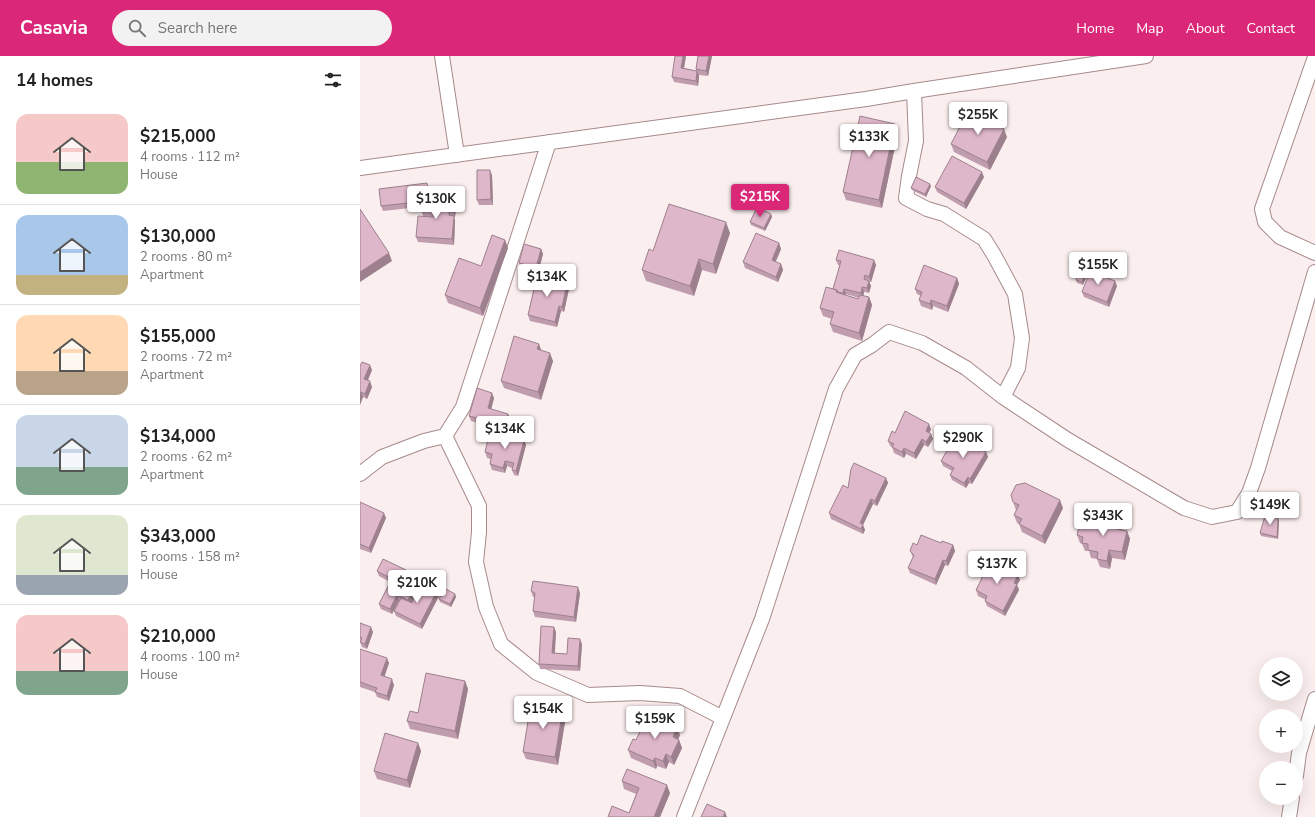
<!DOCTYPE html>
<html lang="en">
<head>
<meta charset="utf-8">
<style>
	:root { --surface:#fff; --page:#f2f2f2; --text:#222; --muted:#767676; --line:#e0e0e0; --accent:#db2777 }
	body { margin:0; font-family:"Nunito Sans",sans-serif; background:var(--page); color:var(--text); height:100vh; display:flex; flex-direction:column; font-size:15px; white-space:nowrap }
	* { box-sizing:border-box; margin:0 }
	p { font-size:13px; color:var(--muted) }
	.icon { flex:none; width:22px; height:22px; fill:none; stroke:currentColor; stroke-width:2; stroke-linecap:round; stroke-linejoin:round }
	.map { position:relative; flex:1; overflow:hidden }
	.side { display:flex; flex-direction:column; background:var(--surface); width:360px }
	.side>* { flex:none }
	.buttons { position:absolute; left:899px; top:601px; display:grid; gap:8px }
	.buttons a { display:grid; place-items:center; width:44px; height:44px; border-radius:50%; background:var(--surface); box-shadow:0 4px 16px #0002; font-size:20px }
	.price { position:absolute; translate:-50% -34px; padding:0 9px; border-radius:4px; background:#fff; color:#222; font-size:13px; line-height:26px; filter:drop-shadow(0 1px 2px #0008) }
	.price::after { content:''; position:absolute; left:50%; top:24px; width:12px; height:9px; margin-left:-6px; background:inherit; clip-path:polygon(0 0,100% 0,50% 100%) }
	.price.on { background:var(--accent); color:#fff }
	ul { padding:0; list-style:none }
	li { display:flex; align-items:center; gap:12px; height:100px; padding:0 16px }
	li+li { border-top:1px solid var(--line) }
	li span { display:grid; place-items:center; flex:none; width:112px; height:80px; border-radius:12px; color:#555 }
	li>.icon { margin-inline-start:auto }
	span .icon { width:48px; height:48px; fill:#fffc; stroke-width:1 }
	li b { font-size:17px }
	h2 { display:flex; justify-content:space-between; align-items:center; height:48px; padding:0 16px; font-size:17px }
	header { display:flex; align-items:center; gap:24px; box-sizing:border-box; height:56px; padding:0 20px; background:var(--accent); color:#fff }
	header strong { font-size:19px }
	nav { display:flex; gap:22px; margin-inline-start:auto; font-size:14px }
	.search { width:280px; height:36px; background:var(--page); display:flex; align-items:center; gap:10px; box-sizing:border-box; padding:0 14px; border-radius:22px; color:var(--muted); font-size:15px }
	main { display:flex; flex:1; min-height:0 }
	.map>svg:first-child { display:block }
</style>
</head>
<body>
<header>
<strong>Casavia</strong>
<div class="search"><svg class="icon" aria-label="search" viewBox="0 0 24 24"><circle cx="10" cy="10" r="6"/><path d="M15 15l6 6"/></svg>Search here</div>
<nav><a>Home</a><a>Map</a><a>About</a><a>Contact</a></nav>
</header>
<main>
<section class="side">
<h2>14 homes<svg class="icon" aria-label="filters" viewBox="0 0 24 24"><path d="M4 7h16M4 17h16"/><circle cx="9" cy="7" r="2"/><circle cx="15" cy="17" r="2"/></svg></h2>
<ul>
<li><span style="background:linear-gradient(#f6c9c9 60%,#8fb573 0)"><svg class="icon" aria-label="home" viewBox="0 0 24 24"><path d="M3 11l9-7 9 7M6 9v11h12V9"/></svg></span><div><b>$215,000</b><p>4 rooms · 112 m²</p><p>House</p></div></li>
<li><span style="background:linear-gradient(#a9c7e8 75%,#c2b280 0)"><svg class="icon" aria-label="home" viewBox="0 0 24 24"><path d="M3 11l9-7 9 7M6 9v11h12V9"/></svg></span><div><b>$130,000</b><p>2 rooms · 80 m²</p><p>Apartment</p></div></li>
<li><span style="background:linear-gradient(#ffd9b3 70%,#b9a48a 0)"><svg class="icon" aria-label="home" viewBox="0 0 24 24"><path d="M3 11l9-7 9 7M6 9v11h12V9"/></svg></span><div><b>$155,000</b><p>2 rooms · 72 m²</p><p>Apartment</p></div></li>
<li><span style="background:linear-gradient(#c9d6e8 65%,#7fa58c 0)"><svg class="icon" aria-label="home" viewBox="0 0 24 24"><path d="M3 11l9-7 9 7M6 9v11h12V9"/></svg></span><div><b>$134,000</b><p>2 rooms · 62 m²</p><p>Apartment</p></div></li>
<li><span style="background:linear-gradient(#dfe7d0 75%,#9aa5b1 0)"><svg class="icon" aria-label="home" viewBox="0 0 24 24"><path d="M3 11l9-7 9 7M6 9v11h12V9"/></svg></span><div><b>$343,000</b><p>5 rooms · 158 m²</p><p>House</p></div></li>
<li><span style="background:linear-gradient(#f6c9c9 70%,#7fa58c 0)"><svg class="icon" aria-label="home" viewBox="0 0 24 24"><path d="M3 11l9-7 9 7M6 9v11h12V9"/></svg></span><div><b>$210,000</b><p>4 rooms · 100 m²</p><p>House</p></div></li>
</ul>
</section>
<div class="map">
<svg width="955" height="761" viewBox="0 0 955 761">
	<rect width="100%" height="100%" fill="#fbeeee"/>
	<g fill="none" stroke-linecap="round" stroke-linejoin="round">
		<defs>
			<path id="minor" d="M82,0l15,99
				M955,1l-53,152 3,13 15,15 35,16
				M554,35l2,50 -7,35 -3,22 21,11 17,5 40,25 10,16 21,39 7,44 -4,30 -15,29
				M0,112l506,-69 48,-8 232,-35
				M85,380l34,70v26l-3,30 10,45 15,37 36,29 51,22 52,-2 40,3 43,22
				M0,418l22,-17 42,-16 21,-5 18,-29 86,-265
				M936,720l3,-23 16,-54
				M324,761l78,-198 74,-230 19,-34 17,-10 17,-13 33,11 44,25 37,29 65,43 116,68 28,9 25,-5 12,-19 9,-25 57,-196
				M929,761l3,-19"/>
		</defs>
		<use href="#minor" stroke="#a78a8b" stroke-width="16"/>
		<use href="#minor" stroke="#fff" stroke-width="14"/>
	</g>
	<path fill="#c09dae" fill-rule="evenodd" d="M315,0h11l-2,12 12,3v-2l2,-13h14l-4,20 -9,-1v1l-1,10 -24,-4 -2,-5z
		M538,76l-16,76 -36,-8 -3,-8z
		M647,81l-17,33 -36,-18 -3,-8z
		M132,119l1,30h-14l-2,-5z
		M624,121l-18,32 -29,-17 -2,-5z
		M571,130l-5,11 -14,-7 -1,-2z
		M69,132l1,12 26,7 -1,10h-1l1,4 -1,24 -36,-3 -2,-5 7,-21 -2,-6v-8h-2v5l-36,4 -2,-5z
		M411,158l1,3 -7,14 -14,-6 -1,-3z
		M370,177l-14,41 -14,-4 -8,26 -48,-15 -4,-11 11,-19z
		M145,184l3,8 -25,68 -35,-13 -3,-8 36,-29z
		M419,187l2,6 -6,13 6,2 2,6 -5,12 -33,-14 -2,-6z
		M181,193l2,5 -5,19 14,3 1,4 16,9 -5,23 -3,-1 -4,16 -27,-6 -2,-6 9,-42 -16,-4 -2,-6z
		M476,204h38l2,5 -5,17h-2l2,4 -2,7 -5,-1 -1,4 6,1 3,8 -10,36 -29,-9 -3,-8 2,-5 -9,-3 -3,-8 13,-19 7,-24h-2zM486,238l13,4 -1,1 -12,-4z
		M726,216l1,3 -4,10 -6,-2 -1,-3z
		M597,222l2,6 -11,28 -15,-6 -1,4 -11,-4 -2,-6 2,-4 -4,-2 -2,-5z
		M755,225l2,5 -8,21 -25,-10 -2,-5z
		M181,294l12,11 -12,39 -37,-12 -3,-7z
		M0,310l12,4 -4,10 4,7 -5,12 -4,-2 -3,8z
		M134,342l-3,11 17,5 2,5 -3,12 -36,-10 -2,-5z
		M571,373l-2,4 2,1 2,5 -5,8 -4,-2 -8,14 -10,-5 -2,4 -10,-5 -2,-6 -2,-1 -2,-5 7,-8z
		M164,384l2,5 -8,31 -4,-1 -2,-5v-2l-5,-2 -2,7 -13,-3 -2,-6 1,-5 -4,-1 -2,-6 11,-11z
		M626,396l2,5 -16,27 -3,-1 -3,5 -14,-8 -2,-5 2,-4 -9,-5 -2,-5z
		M526,422l2,5 -11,23 -4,-2 -10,21 2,5 -2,4 -32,-15 -2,-6 19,-25z
		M0,446l26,16 -15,35 -11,-4z
		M653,446l50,6 -18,36 -23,-12 -3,-8 -2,-1 -3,-8 2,-5z
		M919,465l-1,18 -17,-3 -1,-3z
		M762,471v3l5,1 3,8 -5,21 -13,-2 -2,11 -10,-2 -3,-8 -6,-1 -2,-7h-4l-3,-7 -2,-1 -3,-8z
		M581,487l12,2 2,6 -7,15 -3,-1 -9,20 -26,-12 -2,-5 5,-11 -3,-6 7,-6z
		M46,514l2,6 -1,2 10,5 2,5 -8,15 28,-7 -17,33 -26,-13 -2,-5 5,-10v-1l-7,14 -11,-5 -2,-5 11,-22 -11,-6 -2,-5z
		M619,516l41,8 -3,5 2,5 -14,26 -18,-10 -2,-5 1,-1 -8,-4 -2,-6 6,-12 -1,-1z
		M171,535l49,2 -4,29 -41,-5 -2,-6 2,-14h-2z
		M95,538l1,3 -5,10 -11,-5 -1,-3z
		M0,567l13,9 -6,17 -5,-2 -2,-5z
		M196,576l-1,21 12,1 15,-10 -2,27 -40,-2 -1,-5z
		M0,593l29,14 -5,14 10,8 -5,16 -12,-4 -2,-5 -15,-5z
		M105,625l3,8 -10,50 -48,-10 -3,-8 11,-8z
		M206,660l-8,49 -32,-6 -3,-7z
		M320,679l-2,4 1,1 3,8 -8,17 -5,-3 -3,7 -9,-3 -1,3 -25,-11 -3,-8 8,-10z
		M58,687l3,8 -11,37 -33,-9 -3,-8z
		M262,725l48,12 -10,24h-52l21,-4 7,-19 -12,-5z"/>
	<path fill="#9c808d" d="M323,0h3l-3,17 -2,-5z
		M349,0h3l-4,20 -2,-5z
		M337,15l2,5 -1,10 -2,-5z
		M535,68l3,8 -16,76 -3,-8z
		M644,73l3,8 -17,33 -3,-8z
		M130,114l2,5 1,30 -2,-6z
		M622,116l2,5 -18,32 -2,-6z
		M67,127l2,5 1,12 -1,-5z
		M570,128l1,2 -5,11 -1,-3z
		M57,141l2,5v5l-2,-5z
		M94,145l2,6 -1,10 -2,-5z
		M411,158l1,3 -7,14 -1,-3z
		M94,160l1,5 -1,24 -2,-6z
		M366,166l4,11 -14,41 -3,-10z
		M145,184l3,8 -25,68 -3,-8z
		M419,187l2,6 -7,17 -2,-6z
		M181,193l2,5 -5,19 -2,-5z
		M29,197l3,8 -32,21v-10z
		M339,203l3,11 -8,26 -4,-10z
		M514,204l2,5 -5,17 -2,-5z
		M421,208l2,6 -5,12 -2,-5z
		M726,216l1,3 -4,10 -1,-3z
		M597,222l2,6 -11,28 -1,-6z
		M509,225l2,5 -2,7 -2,-5z
		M755,225l2,5 -8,21 -2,-5z
		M207,228l2,5 -5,23 -2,-5z
		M502,231l2,5 -1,7 -2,-6z
		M484,233l2,5 -1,5 -2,-6z
		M509,241l3,8 -10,36 -3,-8z
		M571,244l2,6 -1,4 -2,-6z
		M199,250l2,5 -4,16 -2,-5z
		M179,288l3,8 -5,-3z
		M190,297l3,8 -12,39 -3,-8z
		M10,309l2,5 -6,14 -2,-5z
		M10,325l2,6 -5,12 -2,-5z
		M1,336l2,5 -3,8v-11z
		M132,337l2,5 -4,16 -2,-6z
		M148,358l2,5 -3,12 -2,-6z
		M569,368l2,5 -3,7 -2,-5z
		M571,378l2,5 -5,8 -2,-5z
		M562,383l2,6 -8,14 -2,-6z
		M164,384l2,5 -8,31 -2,-5z
		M544,392l2,6 -2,4 -2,-6z
		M626,396l2,5 -16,27 -2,-5z
		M145,405l2,5 -2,7 -2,-5z
		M608,421l1,6 -3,5 -2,-5z
		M526,422l2,5 -11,23 -2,-5z
		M511,443l2,5 -10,21 2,5 -2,4 -3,-11z
		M700,444l3,8 -18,36 -3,-8z
		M24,457l2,5 -15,35 -2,-5z
		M918,462l1,3 -1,18 -1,-2z
		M759,463l3,8 -2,10 -3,-8z
		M767,475l3,8 -5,21 -3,-8z
		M593,489l2,6 -7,15 -2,-5z
		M749,494l3,8 -2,11 -3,-8z
		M583,504l2,5 -9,20 -1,-6z
		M46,514l2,6 -3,5 -2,-5z
		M658,519l2,5 -3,5 2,5 -14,26 -2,-5 11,-28z
		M57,527l2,5 -9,18 -2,-6z
		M218,531l2,6 -4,29 -2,-5z
		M77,535l2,5 -17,33 -2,-5z
		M95,538l1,3 -5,10 -1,-3z
		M37,539l2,5 -7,14 -2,-5z
		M11,571l2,5 -6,17 -2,-5z
		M194,571l2,5 -2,27 -2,-6z
		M220,583l2,5 -2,27 -2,-5z
		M27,602l2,5 -6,18 -2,-6z
		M32,623l2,6 -5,16 -2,-5z
		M105,625l3,8 -10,50 -3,-8z
		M203,652l3,8 -8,49 -3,-8z
		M317,671l3,8 -4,10 -3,-8z
		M319,684l3,8 -8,17 -3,-8z
		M58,687l3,8 -11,37 -3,-8z
		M306,698l3,8 -3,7 -3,-8z
		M295,702l2,8 -1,3 -3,-8z
		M307,729l3,8 -10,24h-6z
		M365,756l2,5h-4z"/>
	<path fill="#dfb7ca" stroke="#9c808d" d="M315,0h8l-2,12 16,3 -1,10 -24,-4z
		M338,0h11l-3,15 -10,-2z
		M608,55l36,18 -17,33 -36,-18z
		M500,60l35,8 -16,76 -36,-8z
		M592,100l30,16 -18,31 -29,-16z
		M117,114h13l1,29 -14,1z
		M556,121l14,7 -5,10 -14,-6z
		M67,127l2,12 -12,2v5l-36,4 -2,-17z
		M62,143l32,2 -1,11 -4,-1v4l5,1 -2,23 -36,-2 2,-21 15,1v-5l-12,-2z
		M309,148l57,18 -13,42 -14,-5 -9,27 -48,-16 7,-21 4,2z
		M397,151l14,7 -7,14 -14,-6z
		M0,153l29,44 -29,19z
		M396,177l23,10 -7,17 9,4 -5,13 -33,-15z
		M132,179l13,5 -25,68 -35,-13 14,-37 22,8z
		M164,188l17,5 -5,19 -17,-5z
		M479,194l35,10 -5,17 -4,-2 -1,4 5,2 -2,7 -5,-1 -1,6 -17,-4 -1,4 -5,-1 -1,-2 -4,-1 8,-28 -5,-1z
		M564,209l33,13 -10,28 -16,-6 -1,4 -11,-4 3,-8 -7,-3z
		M720,214l6,2 -4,10 -6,-2z
		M730,215l25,10 -8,21 -25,-10z
		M178,216l14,4 -1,4 16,4 -5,23 -3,-1 -4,16 -27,-7z
		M466,231l11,3 -1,2 22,7 2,-4 9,2 -10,36 -29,-9 4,-12 -14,-4z
		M154,280l25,8 -2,5 13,4 -12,39 -37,-11z
		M2,306l8,3 -6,14 6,2 -5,13 -4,-2 -1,2v-28z
		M117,332l15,5 -4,15 20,6 -3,11 -36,-9z
		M545,355l24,13 -3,7 5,3 -5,8 -4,-3 -8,14 -10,-5 -2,4 -10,-5 2,-3 -6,-3 4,-10 3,2z
		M138,377l26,7 -8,31 -4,-1 2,-7 -9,-2 -2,7 -13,-4 2,-10 -7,-2 3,-13 8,2z
		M596,379l30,17 -16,27 -2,-2 -4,6 -14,-8 4,-7 -13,-7z
		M494,407l32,15 -11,23 -4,-2 -11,24 3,1 -2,5 -32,-16 14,-28 5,3 3,-19z
		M665,427l35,17 -18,36 -23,-12 3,-5 -8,-4 5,-10 -6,-3 -2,-7 5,-10z
		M0,446l24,11 -15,35 -9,-4z
		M746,460l13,3 -2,10 10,2 -5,21 -13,-2 -2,11 -10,-2 1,-7 -10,-2v-6l-6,-1 1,-6 -6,-2 2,-8 6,2 2,-11 18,4z
		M905,460l13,2 -1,19 -17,-4z
		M561,479l20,8 1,-2 11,4 -7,16 -3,-1 -8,19 -27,-11 6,-13 -4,-4 3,-8 4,2z
		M23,503l23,11 -3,6 14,7 -9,17 -11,-5 -7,14 -11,-5 13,-25 -15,-8z
		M625,506l17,9 2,-4 14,8 -4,8 3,1 -14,27 -18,-10 2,-5 -11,-6 8,-16 -5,-2z
		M173,525l45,6 -4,30 -41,-6 2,-18 -4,-2z
		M62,527l15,8 -17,33 -26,-13 7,-13 11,5z
		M84,532l11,6 -5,10 -11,-5z
		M0,567l11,4 -6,17 -5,-2 2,-4 -2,-1z
		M181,570l13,1 -2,26 15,1 1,-16 12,1 -2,27 -39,-2z
		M0,593l27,9 -6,17 11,4 -5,17 -12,-4 2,-4 -17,-6z
		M66,617l39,8 -10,50 -48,-10 3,-10 8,2z
		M171,647l32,5 -8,49 -32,-5z
		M288,658l29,13 -4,10 6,3 -8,17 -5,-3 -3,7 -8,-3 -2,3 -25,-11 5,-11 3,1z
		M25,677l33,10 -11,37 -33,-9z
		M267,713l40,16 -13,32h-46l4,-11 17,7 10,-25 -17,-7z
		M347,748l18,8 -2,5h-22z"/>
</svg>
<div class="buttons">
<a><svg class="icon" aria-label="layers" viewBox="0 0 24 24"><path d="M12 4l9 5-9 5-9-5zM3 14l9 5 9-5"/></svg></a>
<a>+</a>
<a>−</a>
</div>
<b class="price" style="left:618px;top:80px">$255K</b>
<b class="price" style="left:509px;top:102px">$133K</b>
<b class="price on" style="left:400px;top:162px">$215K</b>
<b class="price" style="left:76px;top:164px">$130K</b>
<b class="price" style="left:738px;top:230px">$155K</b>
<b class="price" style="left:187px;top:242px">$134K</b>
<b class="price" style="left:145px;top:394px">$134K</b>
<b class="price" style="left:603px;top:403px">$290K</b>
<b class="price" style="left:910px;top:470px">$149K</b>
<b class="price" style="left:743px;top:481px">$343K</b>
<b class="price" style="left:637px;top:529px">$137K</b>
<b class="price" style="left:57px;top:548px">$210K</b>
<b class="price" style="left:183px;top:674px">$154K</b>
<b class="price" style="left:295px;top:684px">$159K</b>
</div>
</main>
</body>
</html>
